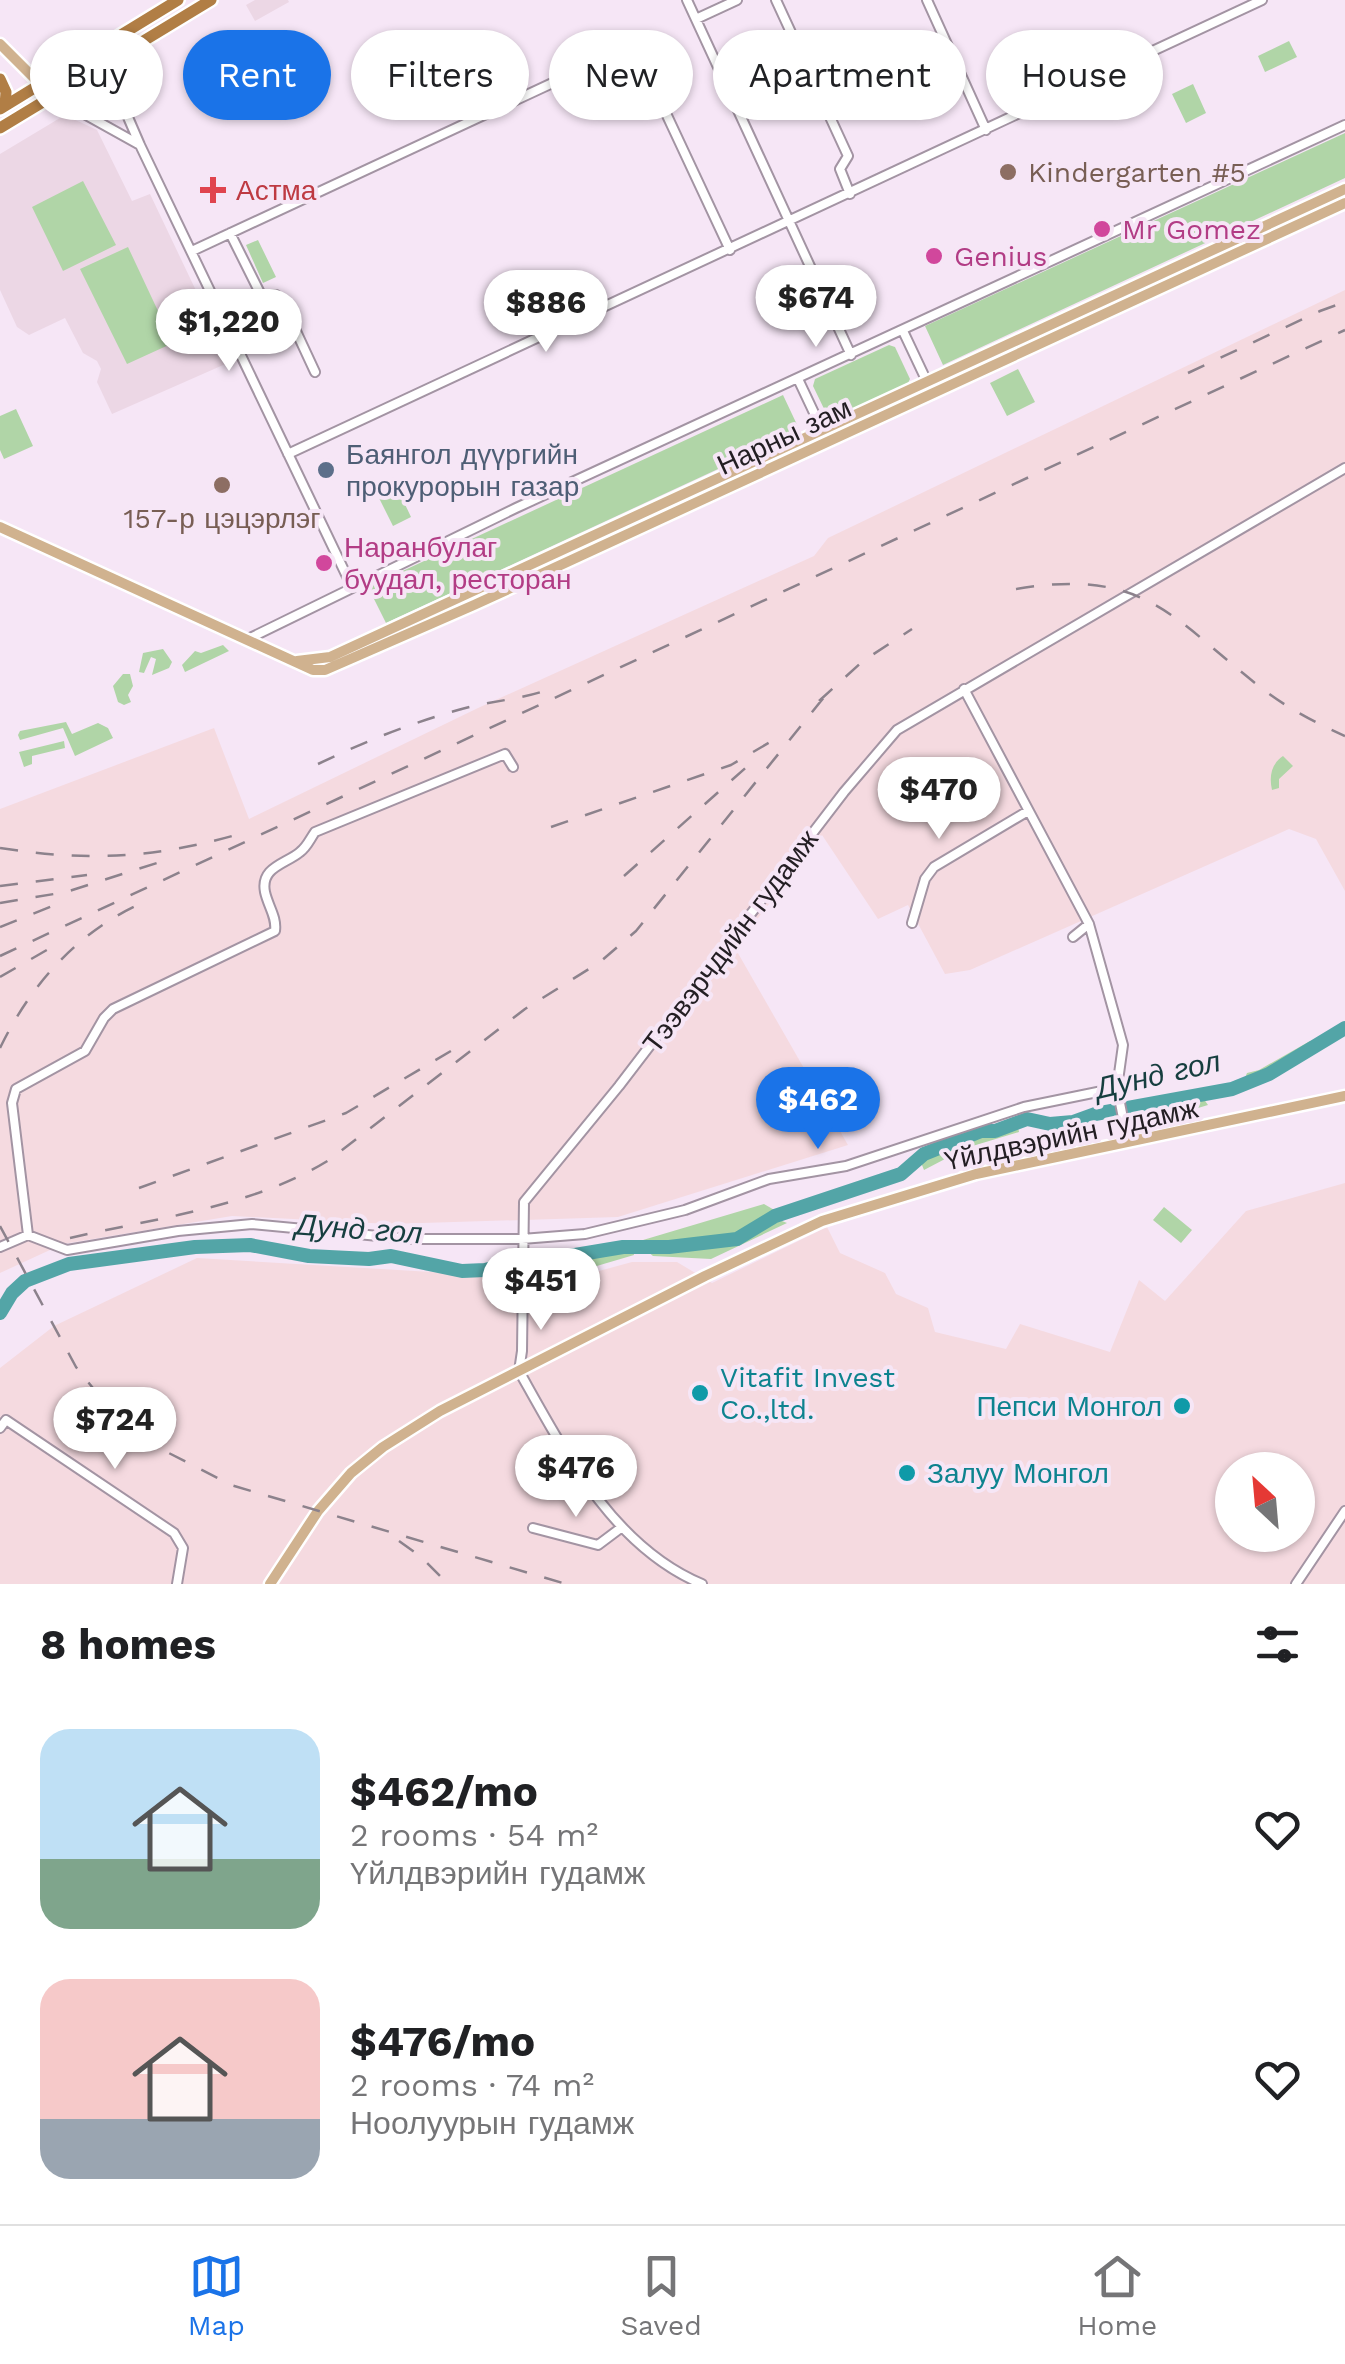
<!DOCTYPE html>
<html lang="en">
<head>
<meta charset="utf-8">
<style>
	:root { --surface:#fff; --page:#f6f6f6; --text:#202124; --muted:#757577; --line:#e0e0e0; --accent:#1a73e8 }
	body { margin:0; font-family:"Work Sans",sans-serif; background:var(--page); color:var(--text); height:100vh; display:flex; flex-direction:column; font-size:38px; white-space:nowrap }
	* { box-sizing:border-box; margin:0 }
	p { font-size:32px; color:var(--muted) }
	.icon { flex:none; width:55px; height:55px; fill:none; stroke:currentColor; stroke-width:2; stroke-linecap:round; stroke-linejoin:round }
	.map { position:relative; height:1584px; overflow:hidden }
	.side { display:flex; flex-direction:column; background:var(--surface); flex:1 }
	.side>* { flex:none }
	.guide { position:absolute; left:30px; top:30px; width:1285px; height:90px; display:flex; gap:20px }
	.needle { width:65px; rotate:334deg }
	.buttons { position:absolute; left:1215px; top:1452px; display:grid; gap:20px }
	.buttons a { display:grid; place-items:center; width:100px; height:100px; border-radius:50%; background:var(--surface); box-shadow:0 2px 8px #0004; font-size:50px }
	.price { position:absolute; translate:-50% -85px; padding:0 22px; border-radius:35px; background:#fff; color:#222; font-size:32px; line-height:65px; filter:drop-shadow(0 2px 5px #0008) }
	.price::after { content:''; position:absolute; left:50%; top:60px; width:30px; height:22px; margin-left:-15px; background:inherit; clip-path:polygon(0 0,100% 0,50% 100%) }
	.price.selected { background:var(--accent); color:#fff }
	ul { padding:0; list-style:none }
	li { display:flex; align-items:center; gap:30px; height:250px; padding:0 40px }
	li span { display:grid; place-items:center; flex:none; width:280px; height:200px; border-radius:30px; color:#555 }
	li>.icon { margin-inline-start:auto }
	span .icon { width:120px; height:120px; fill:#fffc; stroke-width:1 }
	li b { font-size:42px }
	h2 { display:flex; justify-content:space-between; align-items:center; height:120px; padding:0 40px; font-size:42px }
	.pill { padding:0 35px; border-radius:45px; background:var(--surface); box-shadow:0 2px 8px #0004; font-size:35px; line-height:90px }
	.pill.selected { background:var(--accent); color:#fff }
	.tab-bar { display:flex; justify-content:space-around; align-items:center; height:140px; border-top:2px solid var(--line); background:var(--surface); font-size:28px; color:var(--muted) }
	.tab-bar a { display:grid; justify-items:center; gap:5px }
	.tab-bar .selected { color:var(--accent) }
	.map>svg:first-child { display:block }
</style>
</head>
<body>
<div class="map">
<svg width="1345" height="1584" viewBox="0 0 1345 1584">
	<rect width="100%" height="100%" fill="#f6e6f6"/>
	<path fill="#f5dae0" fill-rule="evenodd" d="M1345,290v601l-29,-52 -27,-10 -319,141 -25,4 -37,-69 -30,14 -56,-84 -87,113 113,197 -230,72 -228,7 -158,-8 -169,28 -63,29v-464l214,-81 35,91 229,-111 336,-152 14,-18z
		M1345,1183v401h-1345v-216l54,-42 143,-68 369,22 66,-18h45l35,21 115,-56 13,26 45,20 11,21 32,14 7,24 71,17 14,-25 90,28 29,-72 26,21 81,-90zM1232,1470h66v65h-66z"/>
	<path fill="#ecd7e5" d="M255,0h33l1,2 -34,19 -9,-16z
		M65,115l32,15 35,71 18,-7 80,168 -118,52 -15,-32 4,-13 -4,-8 -14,-8 -18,-35 -36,17 -12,-8 -17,-37v-136z"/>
	<path fill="#b0d5a7" d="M1289,41l8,16 -32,15 -7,-16z
		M1193,84l13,29 -20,10 -14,-29z
		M1345,133v45l-402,187 -18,-39z
		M83,181l33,64 -53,26 -31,-64z
		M258,240l18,37 -13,6 -17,-38z
		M128,247l45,96 -46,21 -47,-95z
		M889,345l6,2 15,32 -3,6 -73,34 -6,-2 -15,-31 2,-7z
		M1018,369l17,33 -28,14 -17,-33z
		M783,395l17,36 -414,192 -18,-36z
		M16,409l17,37 -29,13 -4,-9v-34z
		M394,481l17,36 -18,9 -18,-36z
		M223,645l6,6 -44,21 -3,-7 13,-14 6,2z
		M163,649l9,13 -3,6 -17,7 4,-16 -5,-2 -7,16 -5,-1 4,-19z
		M123,674h7l3,12 -5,9 3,7 -7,3 -6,-3 -5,-16z
		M66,722l6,12 26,-11 10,5 5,10 -38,18 -12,-28 -43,12 -2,-5 2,-4z
		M64,741l1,7 -33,8v8l-8,3 -5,-15z
		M1283,756l10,10 -14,13v9l-7,2c-3,-13 -1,-26 11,-34z
		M1310,1041h5v4l-72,38 4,-10 12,-3z
		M1203,1098l5,7 -53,16v-10z
		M1018,1127l1,5 -53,16 -42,22 -4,-10c35,-17 61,-24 98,-33z
		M764,1204l12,7c-43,31 -81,35 -133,29z
		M1164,1207l28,23 -11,13 -28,-23z
		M777,1219l10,4 -76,36 -58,-3 -6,-5c46,0 92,-6 130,-32z
		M633,1249l1,6 -61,18 2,-11z"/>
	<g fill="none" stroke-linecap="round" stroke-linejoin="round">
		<path stroke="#53a5a7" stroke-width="14" d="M0,1313l12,-20 13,-12 44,-17 126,-17 55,-2 59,11 60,3 22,-3 71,15 23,-1 42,-11 18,1 78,-13h46l68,-8 38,-23 126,-42 23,-20 57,-23h14l32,-12 23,5 23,-2 22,-8 137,-25 37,-15 76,-46"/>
		<defs>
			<path id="minor" d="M687,0l164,355
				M776,0l72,156 -8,13 10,25
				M927,0l59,130
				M696,19l41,-19
				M105,64l35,81 212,442
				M52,96l88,49
				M230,233l32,64 14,-2 6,6 33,71
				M192,251l442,-206 96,205
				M903,331l26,55
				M798,379l26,55
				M288,454l974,-454
				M248,639l268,-131 829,-383
				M964,689l125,235 34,121 -6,43 11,55
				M513,767l-8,-13 -190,78c-5,7 -8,15 -15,20 -14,12 -40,15 -35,40 3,14 12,25 10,39l-162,78 -9,9 -19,33 -69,38 -4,14 16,132 39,15 111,-19 74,-7 158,15h112l63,-5 100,-24 84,-31 77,-13 178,-59 93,-19
				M912,923l13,-44 9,-12 94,-56
				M1073,937l16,-13
				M0,1247l28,-12
				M0,1428l6,-8 168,113 9,15 -6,36
				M533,1528l65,17 24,-18
				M702,1584c-89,-37 -138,-133 -183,-213l3,-20 2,-149 95,-116 225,-294 53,-62 448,-262
				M1296,1584l49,-73"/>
			<path id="major" d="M0,44l52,52
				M0,527l313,143h12l149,-65 871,-402
				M297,661l33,-4 1015,-468
				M270,1584l48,-73 33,-38 32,-26 57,-36 265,-135 117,-55 154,-47 369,-78"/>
			<path id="highway" d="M0,79l6,13 -1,14
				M0,109l178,-109
				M0,128l211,-128"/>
		</defs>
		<use href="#minor" stroke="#a394a3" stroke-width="12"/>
		<use href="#major" stroke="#fff" stroke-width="15"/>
		<use href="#highway" stroke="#fff" stroke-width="16"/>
		<use href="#minor" stroke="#fff" stroke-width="8"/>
		<use href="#major" stroke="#d0b28f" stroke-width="10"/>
		<use href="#highway" stroke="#b17e45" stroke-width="11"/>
		<path stroke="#8c828c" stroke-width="2.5" stroke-dasharray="18 18" stroke-linecap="butt" d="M1188,373l132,-62 25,-9
			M1016,589c131,-22 156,30 248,101 25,19 52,33 81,46
			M819,701l44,-40 49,-32
			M318,764c46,-22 90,-40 140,-54 30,-9 62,-10 92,-21
			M551,827l180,-62 51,-30
			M0,848c84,13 150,11 232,-12
			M624,876l127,-113
			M0,886l87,-11
			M0,903l66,-11 94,-30
			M0,927l60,-24
			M0,956l1345,-626
			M0,977l52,-30
			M0,1048c30,-62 76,-115 140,-144
			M139,1188l207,-75 110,-65
			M0,1226l76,141 25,31 62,52 68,35 335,99
			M70,1238c86,-20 183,-31 259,-78l196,-151 75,-47 36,-31 193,-240
			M399,1541l21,15 28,28"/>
	</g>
	<g fill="#8d6e63" stroke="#f6e6f6" stroke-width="4">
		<circle cx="1008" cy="172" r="10"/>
		<circle cx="222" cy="485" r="10"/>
	</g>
	<path fill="#e0444e" stroke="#f6e6f6" stroke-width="4" d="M208 175h10v10h10v10h-10v10h-10v-10h-10v-10h10z"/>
	<g fill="#d1479c" stroke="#f6e6f6" stroke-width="4">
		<circle cx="1102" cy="229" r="10"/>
		<circle cx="934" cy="256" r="10"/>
		<circle cx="324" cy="563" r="10"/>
	</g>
	<circle fill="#5c6f8a" stroke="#f6e6f6" stroke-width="4" cx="326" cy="470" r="10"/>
	<g fill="#0f9aa8" stroke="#f6e6f6" stroke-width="4">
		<circle cx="700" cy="1393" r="10"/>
		<circle cx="1182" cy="1406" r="10"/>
		<circle cx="907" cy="1473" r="10"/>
	</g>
	<g text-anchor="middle" stroke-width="8" stroke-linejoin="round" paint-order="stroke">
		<g font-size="28" fill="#785e54" stroke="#f6e6f6" text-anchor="start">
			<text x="1028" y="182">Kindergarten #5</text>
			<text x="222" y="528" text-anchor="middle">157-р цэцэрлэг</text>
		</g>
		<g font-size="28" fill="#be3a42" stroke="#f6e6f6" text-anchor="start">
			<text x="236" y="200">Астма</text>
		</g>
		<g font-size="28" fill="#b23c85" stroke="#f6e6f6" text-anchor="start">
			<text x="1122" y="239">Mr Gomez</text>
			<text x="954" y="266">Genius</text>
			<text x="344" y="557">Наранбулаг<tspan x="344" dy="32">буудал, ресторан</tspan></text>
		</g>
		<g font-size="28" fill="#231e23" stroke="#f6e6f6">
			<text transform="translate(784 436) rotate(-25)" y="10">Нарны зам</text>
			<text transform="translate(730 941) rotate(-53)" y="10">Тээвэрчдийн гудамж</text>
			<text transform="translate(1071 1134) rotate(-12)" y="10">Yйлдвэрийн гудамж</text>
		</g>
		<g font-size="28" fill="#4e5e75" stroke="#f6e6f6" text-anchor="start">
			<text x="346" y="464">Баянгол дүүргийн<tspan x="346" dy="32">прокурорын газар</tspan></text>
		</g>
		<g font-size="28" fill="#0d838f" stroke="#f6e6f6" text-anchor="start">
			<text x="720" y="1387">Vitafit Invest<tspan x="720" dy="32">Co.,ltd.</tspan></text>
			<text x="1162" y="1416" text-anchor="end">Пепси Монгол</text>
			<text x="927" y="1483">Залуу Монгол</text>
		</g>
		<g font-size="30" font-style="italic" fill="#163e3f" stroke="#f6e6f6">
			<text transform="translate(1158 1075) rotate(-13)" y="10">Дунд гол</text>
			<text transform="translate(359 1229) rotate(4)" y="10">Дунд гол</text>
		</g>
	</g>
</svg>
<div class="buttons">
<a><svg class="needle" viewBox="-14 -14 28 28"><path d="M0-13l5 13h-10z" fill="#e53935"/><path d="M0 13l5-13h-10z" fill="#757577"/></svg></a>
</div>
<b class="price" style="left:816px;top:350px">$674</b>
<b class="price" style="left:546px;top:355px">$886</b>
<b class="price" style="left:229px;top:374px">$1,220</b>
<b class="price" style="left:939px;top:842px">$470</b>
<b class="price selected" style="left:818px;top:1152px">$462</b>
<b class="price" style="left:541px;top:1333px">$451</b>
<b class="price" style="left:115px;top:1472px">$724</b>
<b class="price" style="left:576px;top:1520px">$476</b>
<div class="guide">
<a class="pill">Buy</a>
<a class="pill selected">Rent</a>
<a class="pill">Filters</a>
<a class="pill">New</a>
<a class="pill">Apartment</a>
<a class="pill">House</a>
</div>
</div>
<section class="side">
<h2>8 homes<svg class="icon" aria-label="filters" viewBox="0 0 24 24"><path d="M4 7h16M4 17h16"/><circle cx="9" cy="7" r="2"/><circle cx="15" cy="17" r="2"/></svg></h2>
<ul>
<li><span style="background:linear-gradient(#bfe0f5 65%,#7fa58c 0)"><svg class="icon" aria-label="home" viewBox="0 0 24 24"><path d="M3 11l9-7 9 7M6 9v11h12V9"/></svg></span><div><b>$462/mo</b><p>2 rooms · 54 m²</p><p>Yйлдвэрийн гудамж</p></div><svg class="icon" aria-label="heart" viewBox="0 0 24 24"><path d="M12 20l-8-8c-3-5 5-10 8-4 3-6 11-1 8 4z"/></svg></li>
<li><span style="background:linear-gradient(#f6c9c9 70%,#9aa5b1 0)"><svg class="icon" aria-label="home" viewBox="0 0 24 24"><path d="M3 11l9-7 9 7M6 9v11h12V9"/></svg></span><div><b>$476/mo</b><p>2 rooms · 74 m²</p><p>Ноолуурын гудамж</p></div><svg class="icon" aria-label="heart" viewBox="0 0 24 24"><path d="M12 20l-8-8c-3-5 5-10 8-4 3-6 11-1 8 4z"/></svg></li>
</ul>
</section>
<nav class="tab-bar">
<a class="selected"><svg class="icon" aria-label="map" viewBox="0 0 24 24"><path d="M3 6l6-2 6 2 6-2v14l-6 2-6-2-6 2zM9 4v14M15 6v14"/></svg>Map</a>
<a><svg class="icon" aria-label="saved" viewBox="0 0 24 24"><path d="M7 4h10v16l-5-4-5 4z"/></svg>Saved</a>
<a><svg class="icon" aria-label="home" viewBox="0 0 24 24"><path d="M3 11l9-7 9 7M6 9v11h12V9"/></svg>Home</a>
</nav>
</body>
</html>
